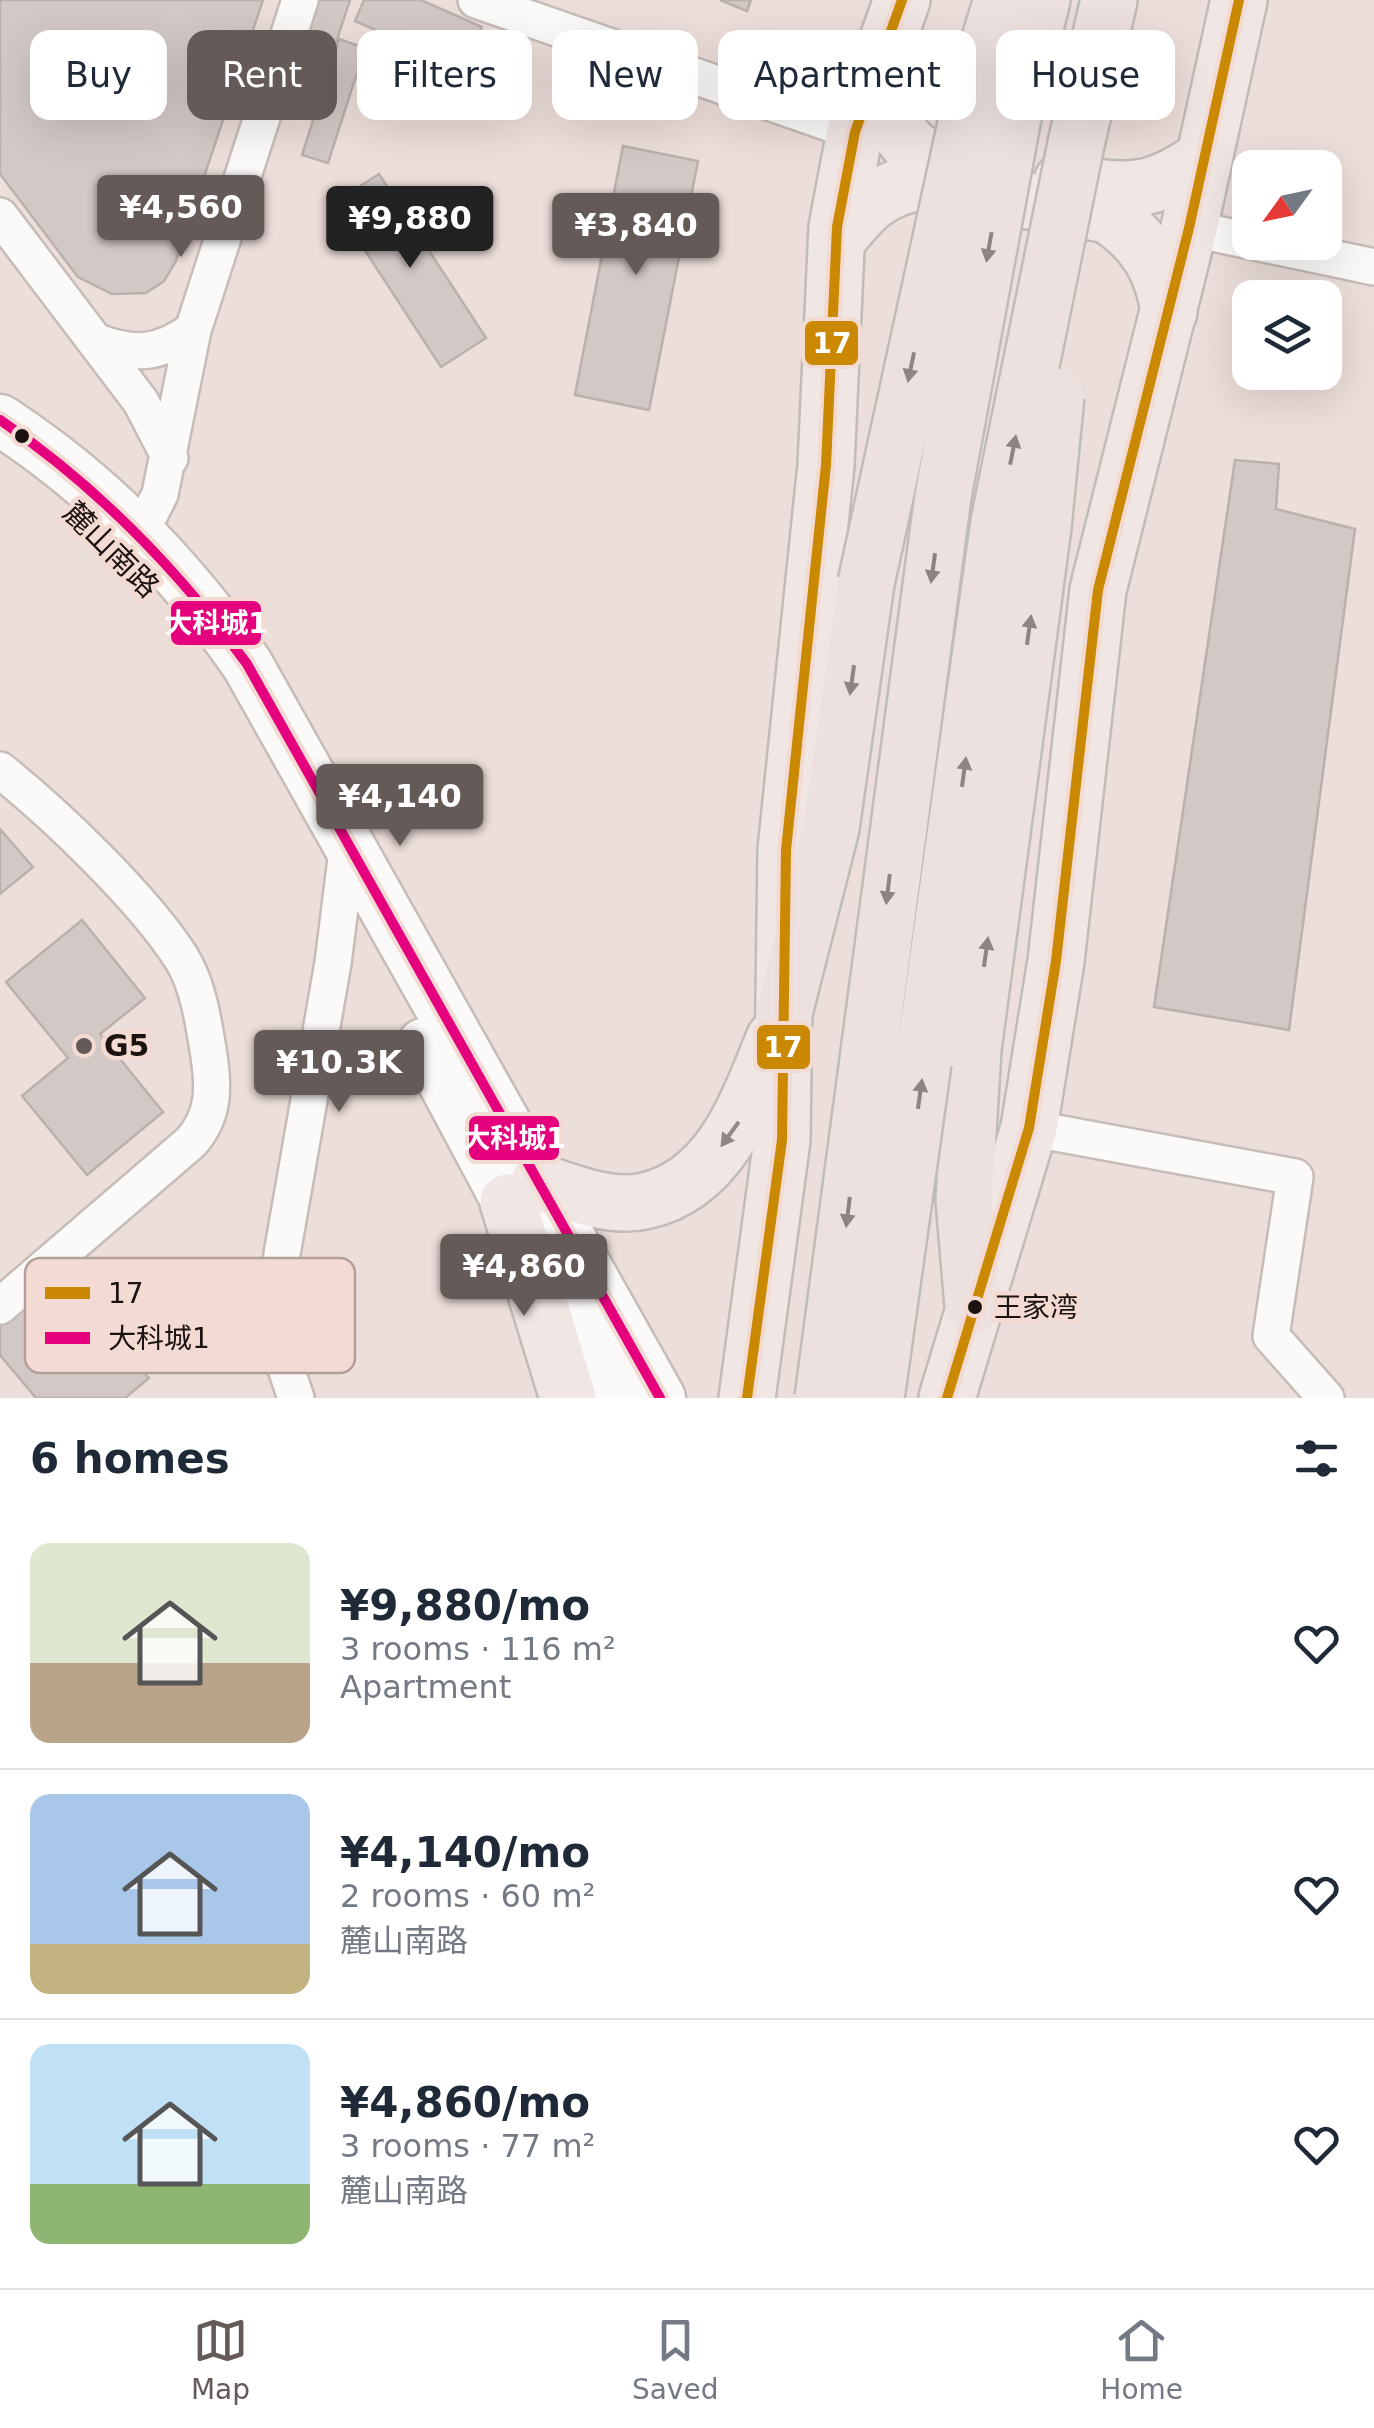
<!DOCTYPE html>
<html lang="en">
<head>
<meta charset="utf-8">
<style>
	:root { --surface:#fff; --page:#f6f6f7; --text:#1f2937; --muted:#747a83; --line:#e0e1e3; --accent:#645a57 }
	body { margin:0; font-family:"DejaVu Sans","Noto Sans SC",sans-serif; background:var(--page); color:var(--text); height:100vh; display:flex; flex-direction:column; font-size:38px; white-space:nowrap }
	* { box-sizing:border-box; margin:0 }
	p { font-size:32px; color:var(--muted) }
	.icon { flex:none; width:55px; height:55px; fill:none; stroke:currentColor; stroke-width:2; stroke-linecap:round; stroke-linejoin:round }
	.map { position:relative; height:1398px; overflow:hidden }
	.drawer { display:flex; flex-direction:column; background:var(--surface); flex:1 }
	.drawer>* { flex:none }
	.top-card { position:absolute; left:30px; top:30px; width:1315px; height:90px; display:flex; gap:20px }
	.needle { width:65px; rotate:237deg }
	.buttons { position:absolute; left:1232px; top:150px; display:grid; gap:20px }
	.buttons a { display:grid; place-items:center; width:110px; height:110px; border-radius:20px; background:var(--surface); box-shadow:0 10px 40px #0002; font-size:50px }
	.price { position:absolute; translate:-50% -85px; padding:0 22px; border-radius:10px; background:var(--accent); color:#fff; font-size:32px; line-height:65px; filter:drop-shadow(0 2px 5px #0008) }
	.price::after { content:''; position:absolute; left:50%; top:60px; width:30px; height:22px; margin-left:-15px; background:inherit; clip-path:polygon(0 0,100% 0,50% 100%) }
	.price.selected { background:#222; color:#fff }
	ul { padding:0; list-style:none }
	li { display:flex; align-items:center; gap:30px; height:250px; padding:0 30px }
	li+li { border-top:2px solid var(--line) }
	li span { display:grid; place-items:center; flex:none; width:280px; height:200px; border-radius:20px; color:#555 }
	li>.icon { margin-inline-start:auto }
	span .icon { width:120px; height:120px; fill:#fffc; stroke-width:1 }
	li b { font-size:42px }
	h2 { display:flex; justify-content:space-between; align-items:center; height:120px; padding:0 30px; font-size:42px }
	.tag { padding:0 35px; border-radius:20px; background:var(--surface); box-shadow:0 10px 40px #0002; font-size:35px; line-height:90px }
	.tag.selected { background:var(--accent); color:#fff }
	.menu { display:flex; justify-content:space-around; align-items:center; height:140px; border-top:2px solid var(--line); background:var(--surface); font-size:28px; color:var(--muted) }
	.menu a { display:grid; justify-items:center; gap:5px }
	.menu .selected { color:var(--accent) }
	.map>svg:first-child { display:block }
</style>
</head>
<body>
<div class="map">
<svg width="1374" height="1398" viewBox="0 0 1374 1398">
	<rect width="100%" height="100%" fill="#ecdeda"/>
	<path fill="#d2c8c5" stroke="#bab0ac" stroke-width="2.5" d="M0,0h263l-87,261 -12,20 -18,12 -34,1 -34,-17 -78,-103z
		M319,0h31l-39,119 -28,-9z
		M364,0h57l61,27 -18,42 -109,-48z
		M720,0h31l-4,11z
		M339,39l26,9 -37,115 -26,-8z
		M623,146l75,15 -49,249 -74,-15z
		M379,174l107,164 -45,29 -107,-164z
		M1235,460l44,4 -3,45 79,20 -66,501 -135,-23z
		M0,829l33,38 -33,27z
		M82,920l63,78 -45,36 63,78 -76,63 -65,-79 46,-38 -62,-76z
		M62,1274l87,104 -24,20h-89l-36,-43v-30z"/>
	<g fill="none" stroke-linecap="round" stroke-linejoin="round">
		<defs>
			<path id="minor" d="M476,0l379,132
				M0,216l141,186 29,56
				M1189,228l61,13
				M1255,242l119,25
				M97,342c38,14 63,12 96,-12
				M116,548l33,-32 11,-22 33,-164 107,-330
				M0,770c56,45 144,129 182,189 17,28 22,66 27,97 5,33 5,60 -18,86l-191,164
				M1029,1128l266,49 -24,159 55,62
				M296,1398l-19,-56 5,-88 51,-291 15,-120"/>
			<path id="secondary" d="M0,420c100,65 179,146 247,244l413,734
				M423,1044l189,354"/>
			<path id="primary" d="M878,63c4,32 13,72 43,91 15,9 44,9 62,12
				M1062,181c61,12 91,15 142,-24
				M836,242c25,-33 44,-54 85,-60l187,33c36,24 55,53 61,97
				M539,1182c32,10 71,27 106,19 76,-17 103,-98 129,-162
				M508,1202l60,196
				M747,1398l35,-258 4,-290 40,-385 11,-238 18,-95 47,-132
				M947,1398l82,-270 27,-167 42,-371 91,-362 50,-228"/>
			<path id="trunk" d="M971,101l31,-101
				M1013,117l29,-117
				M1076,144l33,-144
				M784,1013l47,-185 35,-245
				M973,1049l-9,151 9,106"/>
		</defs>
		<use href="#minor" stroke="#c6bcb8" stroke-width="40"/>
		<use href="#secondary" stroke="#c6bcb8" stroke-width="55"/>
		<use href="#primary" stroke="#c1bbb9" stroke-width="60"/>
		<use href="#trunk" stroke="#c1bbb9" stroke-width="60"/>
		<use href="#minor" stroke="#fcfaf9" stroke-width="35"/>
		<use href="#secondary" stroke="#fcfaf9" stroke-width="50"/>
		<use href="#primary" stroke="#f0e7e4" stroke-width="55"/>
		<use href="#trunk" stroke="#ece1de" stroke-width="55"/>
		<defs>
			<path id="trunk-bridge" d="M866,583l105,-482
				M973,1049l70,-522 13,-131
				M823,1398l120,-902 70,-379
				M876,1398l123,-876 77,-378"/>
		</defs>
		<use href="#trunk-bridge" stroke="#c1bbb9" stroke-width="60" stroke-linecap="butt"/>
		<use href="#trunk-bridge" stroke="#ece1de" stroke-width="55"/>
		<defs>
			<path id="bus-1" d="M747,1398l35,-258 4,-290 40,-385 11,-238 18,-95 47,-132
				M947,1398l82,-270 27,-167 42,-371 91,-362 50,-228"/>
			<path id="bus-2" d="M0,420c98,67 177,148 247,244l413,734"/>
		</defs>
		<use href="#bus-1" stroke="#f3dbd3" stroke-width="18"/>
		<use href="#bus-2" stroke="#f3dbd3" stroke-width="18"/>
		<use href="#bus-1" stroke="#cb8903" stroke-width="10"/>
		<use href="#bus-2" stroke="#e5007d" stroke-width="10"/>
	</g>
	<defs><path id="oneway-solid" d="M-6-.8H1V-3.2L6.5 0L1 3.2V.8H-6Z" transform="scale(2.5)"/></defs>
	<g fill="#8e8481">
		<use href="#oneway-solid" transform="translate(989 247) rotate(100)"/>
		<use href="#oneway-solid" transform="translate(911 367) rotate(102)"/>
		<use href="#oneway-solid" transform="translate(1013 450) rotate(-79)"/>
		<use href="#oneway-solid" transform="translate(933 568) rotate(98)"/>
		<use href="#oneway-solid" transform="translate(1029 630) rotate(-82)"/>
		<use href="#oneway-solid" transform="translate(852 680) rotate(98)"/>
		<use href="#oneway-solid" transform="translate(964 772) rotate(-82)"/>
		<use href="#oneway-solid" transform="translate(888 889) rotate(97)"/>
		<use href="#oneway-solid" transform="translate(986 952) rotate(-82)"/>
		<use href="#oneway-solid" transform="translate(920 1094) rotate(-82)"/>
		<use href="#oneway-solid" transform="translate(848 1212) rotate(97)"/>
	</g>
	<use fill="#908885" href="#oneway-solid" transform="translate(730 1134) rotate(126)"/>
	<g fill="#1b1310" stroke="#f3dbd3" stroke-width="4">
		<circle cx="22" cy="436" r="9"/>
		<circle cx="975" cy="1307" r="9"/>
	</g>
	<circle fill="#645a57" stroke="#f3dbd3" stroke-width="4" cx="84" cy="1046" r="10"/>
	<g text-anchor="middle" stroke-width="9" stroke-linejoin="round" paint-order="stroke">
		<g font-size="28" fill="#1b1310" stroke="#f3dbd3" text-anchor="start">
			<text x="994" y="1317">王家湾</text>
		</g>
		<g font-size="30" fill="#1b1310" stroke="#f3dbd3">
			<text transform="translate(111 550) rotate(45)" y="10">麓山南路</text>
		</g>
		<g font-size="30" font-weight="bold" fill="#1b1310" stroke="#f3dbd3" text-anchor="start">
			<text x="104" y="1056">G5</text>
		</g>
	</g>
	<rect x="25" y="1258" width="330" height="115" rx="15" fill="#f3dbd3" stroke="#b29f98" stroke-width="2.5"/>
	<rect x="45" y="1287" width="45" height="12" fill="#cb8903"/>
	<rect x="45" y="1332" width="45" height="12" fill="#e5007d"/>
	<g font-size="28" fill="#1b1310">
		<text x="108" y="1303">17</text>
		<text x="108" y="1348">大科城1</text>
	</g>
	<g stroke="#f3dbd3" stroke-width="4">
		<rect x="803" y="319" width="57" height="48" rx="10" fill="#cb8903"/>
		<rect x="169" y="599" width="94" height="48" rx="10" fill="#e5007d"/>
		<rect x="755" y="1023" width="57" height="48" rx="10" fill="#cb8903"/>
		<rect x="467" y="1114" width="94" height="48" rx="10" fill="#e5007d"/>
	</g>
	<g font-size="28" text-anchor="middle" font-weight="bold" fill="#fff">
		<text x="832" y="353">17</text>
		<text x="216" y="633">大科城1</text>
		<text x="783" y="1057">17</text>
		<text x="514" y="1148">大科城1</text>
	</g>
</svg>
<div class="buttons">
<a><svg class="needle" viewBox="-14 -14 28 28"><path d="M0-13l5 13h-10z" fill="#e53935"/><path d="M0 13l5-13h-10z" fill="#747a83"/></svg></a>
<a><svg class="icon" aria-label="layers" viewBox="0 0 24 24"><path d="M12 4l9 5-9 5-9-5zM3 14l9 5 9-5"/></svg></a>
</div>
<b class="price" style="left:181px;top:260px">¥4,560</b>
<b class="price selected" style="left:410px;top:271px">¥9,880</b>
<b class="price" style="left:636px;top:278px">¥3,840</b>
<b class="price" style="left:400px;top:849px">¥4,140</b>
<b class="price" style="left:339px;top:1115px">¥10.3K</b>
<b class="price" style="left:524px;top:1319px">¥4,860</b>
<div class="top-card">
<a class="tag">Buy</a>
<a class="tag selected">Rent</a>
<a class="tag">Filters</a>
<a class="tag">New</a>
<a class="tag">Apartment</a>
<a class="tag">House</a>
</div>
</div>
<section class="drawer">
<h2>6 homes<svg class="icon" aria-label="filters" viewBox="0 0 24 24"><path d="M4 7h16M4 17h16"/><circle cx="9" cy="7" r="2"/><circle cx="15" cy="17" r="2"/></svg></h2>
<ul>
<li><span style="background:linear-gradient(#dfe7d0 60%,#b9a48a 0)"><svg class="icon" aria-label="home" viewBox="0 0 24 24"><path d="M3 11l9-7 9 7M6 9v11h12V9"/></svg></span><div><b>¥9,880/mo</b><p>3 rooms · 116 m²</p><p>Apartment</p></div><svg class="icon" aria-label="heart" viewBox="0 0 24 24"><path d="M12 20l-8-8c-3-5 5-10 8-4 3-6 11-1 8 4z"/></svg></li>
<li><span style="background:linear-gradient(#a9c7e8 75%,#c2b280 0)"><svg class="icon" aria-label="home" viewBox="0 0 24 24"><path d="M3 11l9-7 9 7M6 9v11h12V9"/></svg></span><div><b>¥4,140/mo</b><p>2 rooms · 60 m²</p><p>麓山南路</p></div><svg class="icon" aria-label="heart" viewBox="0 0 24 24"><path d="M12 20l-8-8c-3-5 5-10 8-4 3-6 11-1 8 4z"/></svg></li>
<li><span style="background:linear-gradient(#bfe0f5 70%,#8fb573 0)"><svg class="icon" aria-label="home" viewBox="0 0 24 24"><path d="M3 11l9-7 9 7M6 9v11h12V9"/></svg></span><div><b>¥4,860/mo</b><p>3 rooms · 77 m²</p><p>麓山南路</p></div><svg class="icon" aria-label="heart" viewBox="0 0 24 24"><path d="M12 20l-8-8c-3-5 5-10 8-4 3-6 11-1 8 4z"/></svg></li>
</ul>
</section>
<nav class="menu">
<a class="selected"><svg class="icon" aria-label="map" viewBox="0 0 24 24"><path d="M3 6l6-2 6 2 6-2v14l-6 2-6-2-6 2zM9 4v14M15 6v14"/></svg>Map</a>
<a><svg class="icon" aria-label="saved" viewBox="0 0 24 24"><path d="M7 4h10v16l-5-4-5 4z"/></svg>Saved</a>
<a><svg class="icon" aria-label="home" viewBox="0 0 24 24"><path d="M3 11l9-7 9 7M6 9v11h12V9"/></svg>Home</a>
</nav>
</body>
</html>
